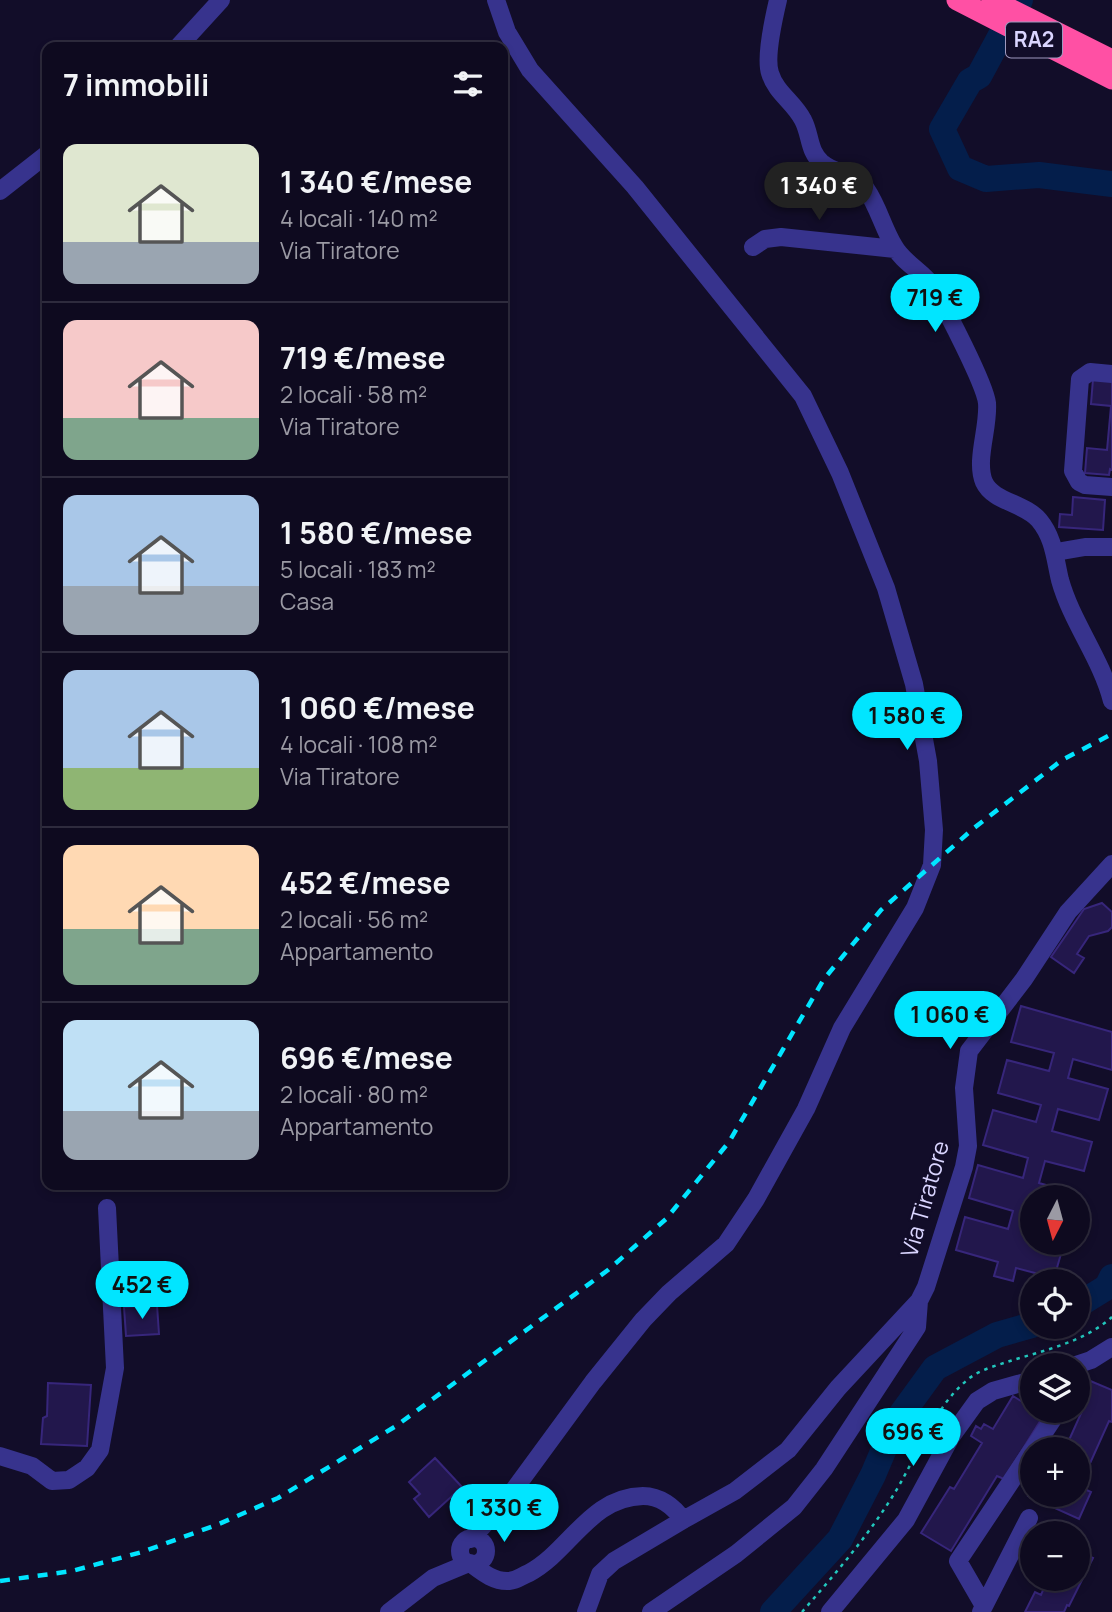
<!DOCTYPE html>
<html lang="it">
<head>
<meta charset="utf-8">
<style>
	:root { --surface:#0e0a1f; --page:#1c182c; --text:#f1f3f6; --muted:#9b9aa4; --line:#2e2b3d; --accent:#01e5ff }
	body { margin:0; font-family:Manrope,sans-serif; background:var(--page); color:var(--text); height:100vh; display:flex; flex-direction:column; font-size:26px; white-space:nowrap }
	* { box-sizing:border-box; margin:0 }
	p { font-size:23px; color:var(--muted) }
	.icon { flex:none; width:38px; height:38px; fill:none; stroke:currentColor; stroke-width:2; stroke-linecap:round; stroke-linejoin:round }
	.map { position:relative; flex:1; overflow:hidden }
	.details { position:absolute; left:42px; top:42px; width:466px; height:1148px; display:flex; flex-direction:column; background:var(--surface); border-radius:14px; box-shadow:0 4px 10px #0003,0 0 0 2px var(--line) }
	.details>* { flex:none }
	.needle { width:46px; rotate:186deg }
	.buttons { position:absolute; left:1020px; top:1185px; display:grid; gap:14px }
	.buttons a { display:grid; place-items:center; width:70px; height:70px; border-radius:50%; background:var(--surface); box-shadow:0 4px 10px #0003,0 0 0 2px var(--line); font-size:35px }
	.price { position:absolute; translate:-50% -60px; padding:0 16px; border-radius:24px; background:var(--accent); color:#111; font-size:23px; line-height:46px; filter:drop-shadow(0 2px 4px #0008) }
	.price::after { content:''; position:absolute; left:50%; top:42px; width:21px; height:16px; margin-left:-10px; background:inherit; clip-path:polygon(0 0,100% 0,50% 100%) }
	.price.on { background:#222; color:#fff }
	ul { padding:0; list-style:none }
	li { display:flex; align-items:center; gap:21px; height:175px; padding:0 21px }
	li+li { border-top:2px solid var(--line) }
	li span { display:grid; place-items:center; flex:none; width:196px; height:140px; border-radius:14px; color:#555 }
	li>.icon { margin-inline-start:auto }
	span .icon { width:84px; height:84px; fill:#fffc; stroke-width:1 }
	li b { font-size:30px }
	h2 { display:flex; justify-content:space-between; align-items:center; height:84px; padding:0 21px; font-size:30px }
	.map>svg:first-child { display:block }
</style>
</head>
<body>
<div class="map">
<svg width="1112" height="1612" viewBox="0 0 1112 1612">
	<rect width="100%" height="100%" fill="#120d29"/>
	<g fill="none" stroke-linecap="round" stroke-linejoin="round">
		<path stroke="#041e4b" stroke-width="26" d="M1020,0l-41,76 -9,5 -28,48 18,39 26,11 53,-4 73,9
			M1078,1305l29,-18 5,-10
			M773,1612l67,-73 33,-64 22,-52 40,-55 62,-33 35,-10"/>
	</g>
	<path fill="#22174c" stroke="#37267b" stroke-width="2" d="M1093,379l19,2v89l-2,-1 -1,6 -24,-2 2,-25 20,2 4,-44 -20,-2z
		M1073,497l32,3 -2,30 -44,-3 1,-13 12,1z
		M1102,903l10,9v15l-4,4 -19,5 -12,18 7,4 -10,15 -23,-16 33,-48z
		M1021,1006l91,26v38l-39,-11 -5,19 40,11 -9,31 -41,-11 -6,22 40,11 -8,29 -39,-10 -6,22 39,11 -1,3h-45v18l-2,-1 -6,22 8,2v4h16l15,5 -9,31 -38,-10 -3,13 -19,-5 4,-14 -42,-12 9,-33 43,12 5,-18 -44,-13 9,-33 45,13 5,-20 -45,-13 10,-35 43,12 5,-17 -43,-12 9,-33 42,11 5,-18 -43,-11z
		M157,1305l2,29 -33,2 -2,-29z
		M1088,1380l24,10v32l-3,-1 -26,58 -5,-2v-28h-13l18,-40 -5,-2v-6z
		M48,1383l43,2 -4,61 -46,-2 2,-26 4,-2z
		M1013,1396l19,12v2l12,5 -40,64 -7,-3 -46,75 -30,-18 29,-46 4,2 28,-46 -11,-7 5,-10 5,3 3,-5 9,5z
		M435,1458l27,29 -33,30 -15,-18 6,-5 -11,-12z
		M1032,1485v9h46v-8l13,6 -12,27 -51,-23z
		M1078,1551l15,7 -24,48 -2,-1 -3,7h-39l10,-20 6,3 3,-7 -4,-2 4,-8h34z"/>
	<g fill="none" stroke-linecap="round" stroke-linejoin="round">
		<path stroke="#22c7bd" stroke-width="2.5" stroke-dasharray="3.5 5" stroke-linecap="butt" d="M802,1612c33,-38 66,-76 92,-118 23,-37 39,-85 72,-113 12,-11 29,-15 44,-20 35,-11 74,-19 102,-44"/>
		<path stroke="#37338d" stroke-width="18" d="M778,0c-4,17 -13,58 -8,73 6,20 24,29 33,47 8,15 5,31 19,43 12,11 34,10 44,26 12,17 17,39 28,57 9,17 30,26 40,42 11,20 51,96 53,115 2,25 -12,57 -3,79 9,20 41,21 55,38 15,18 16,39 21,60 12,43 41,78 52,121
			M178,47l43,-47
			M0,191l47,-37
			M753,247l12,-8 16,-2 114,12
			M1112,374l-22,-2 -10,7 -7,92 6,11 6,3 27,2
			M1056,552l29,-5h27
			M1076,1365l15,-5 21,-13
			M1033,1449l20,-30 1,-9
			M0,1456l32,10 20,15 17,-1 18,-12 13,-18 15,-82 -8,-160
			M683,1520l52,-29 53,-41 50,-62 81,-87 7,-14 38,-120 4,-21 -4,-58 5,-37 55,-72 44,-67 44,-48
			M460 1551a13 13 0 1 1 26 0a13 13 0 1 1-26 0Z
			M471,1539l34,-37 88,-120 50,-62 26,-27 57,-49 30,-45 50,-90 36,-81 73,-120 17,-43 2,-35 -6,-69 -14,-77 -28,-96 -46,-115 -37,-77 -168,-209 -105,-117 -23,-38 -11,-32
			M470,1563c12,9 24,19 39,18 9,-1 12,-5 20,-8 41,-22 61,-76 114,-77 17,0 31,11 40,24l-69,41 -14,13 -14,38
			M984,1606l-26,-45 74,-111
			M389,1612l44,-34 36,-15
			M651,1612l85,-58 58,-47 30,-38 93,-142 2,-26
			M830,1612l76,-92 45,-83 26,-36 16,-10 39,-11
			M981,1612l48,-94"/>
		<path stroke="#ff50a4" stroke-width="21" d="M957,0l155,79
			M992,0l120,60"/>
		<path stroke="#01e5ff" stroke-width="4.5" stroke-dasharray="10 9" stroke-linecap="butt" d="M0,1581l72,-10 70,-19 77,-28 59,-26 118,-72 212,-156 58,-51 63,-77 95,-163 57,-69 93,-82 88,-68 50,-26"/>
	</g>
	<g text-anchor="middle" stroke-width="5" stroke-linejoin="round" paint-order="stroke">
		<rect fill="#120d29" stroke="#9e99bf" stroke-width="2" x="1006" y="22.5" width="56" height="35" rx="5"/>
		<g font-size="21" font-weight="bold" fill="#dad5ff">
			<text x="1034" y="47">RA2</text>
		</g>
		<g font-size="23" fill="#dad5ff" stroke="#120d29">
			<text transform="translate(925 1199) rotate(-74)" y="8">Via Tiratore</text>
		</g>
	</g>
</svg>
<div class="buttons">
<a><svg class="needle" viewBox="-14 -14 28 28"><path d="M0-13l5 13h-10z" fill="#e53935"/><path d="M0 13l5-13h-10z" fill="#9b9aa4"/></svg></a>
<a><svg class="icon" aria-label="locate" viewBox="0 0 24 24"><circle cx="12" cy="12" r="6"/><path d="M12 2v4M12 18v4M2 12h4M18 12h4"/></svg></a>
<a><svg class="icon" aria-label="layers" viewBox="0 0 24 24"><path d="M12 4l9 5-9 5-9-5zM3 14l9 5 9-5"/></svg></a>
<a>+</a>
<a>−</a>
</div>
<b class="price on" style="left:819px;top:222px">1 340 €</b>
<b class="price" style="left:935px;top:334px">719 €</b>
<b class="price" style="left:907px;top:752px">1 580 €</b>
<b class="price" style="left:950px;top:1051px">1 060 €</b>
<b class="price" style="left:142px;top:1321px">452 €</b>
<b class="price" style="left:913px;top:1468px">696 €</b>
<b class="price" style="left:504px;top:1544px">1 330 €</b>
<section class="details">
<h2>7 immobili<svg class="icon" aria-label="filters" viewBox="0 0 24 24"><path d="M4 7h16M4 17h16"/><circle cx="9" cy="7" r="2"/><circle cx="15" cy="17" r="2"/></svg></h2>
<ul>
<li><span style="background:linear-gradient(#dfe7d0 70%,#9aa5b1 0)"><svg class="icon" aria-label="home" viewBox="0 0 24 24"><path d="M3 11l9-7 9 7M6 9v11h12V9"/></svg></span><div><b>1 340 €/mese</b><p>4 locali · 140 m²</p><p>Via Tiratore</p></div></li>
<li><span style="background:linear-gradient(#f6c9c9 70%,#7fa58c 0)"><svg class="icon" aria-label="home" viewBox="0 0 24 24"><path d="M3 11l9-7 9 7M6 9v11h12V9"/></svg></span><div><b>719 €/mese</b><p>2 locali · 58 m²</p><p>Via Tiratore</p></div></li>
<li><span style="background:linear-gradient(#a9c7e8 65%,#9aa5b1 0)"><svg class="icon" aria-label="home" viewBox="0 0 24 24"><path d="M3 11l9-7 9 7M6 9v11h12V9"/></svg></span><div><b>1 580 €/mese</b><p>5 locali · 183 m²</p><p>Casa</p></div></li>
<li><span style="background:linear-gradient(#a9c7e8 70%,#8fb573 0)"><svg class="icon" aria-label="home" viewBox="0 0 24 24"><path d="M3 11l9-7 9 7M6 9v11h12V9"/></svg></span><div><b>1 060 €/mese</b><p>4 locali · 108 m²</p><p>Via Tiratore</p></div></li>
<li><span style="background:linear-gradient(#ffd9b3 60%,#7fa58c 0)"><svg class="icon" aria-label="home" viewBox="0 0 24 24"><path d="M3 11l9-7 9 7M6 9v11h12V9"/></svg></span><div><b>452 €/mese</b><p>2 locali · 56 m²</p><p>Appartamento</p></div></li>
<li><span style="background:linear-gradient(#bfe0f5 65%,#9aa5b1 0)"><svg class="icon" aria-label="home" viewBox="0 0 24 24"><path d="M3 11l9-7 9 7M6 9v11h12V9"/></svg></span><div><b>696 €/mese</b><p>2 locali · 80 m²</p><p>Appartamento</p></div></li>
</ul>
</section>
</div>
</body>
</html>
